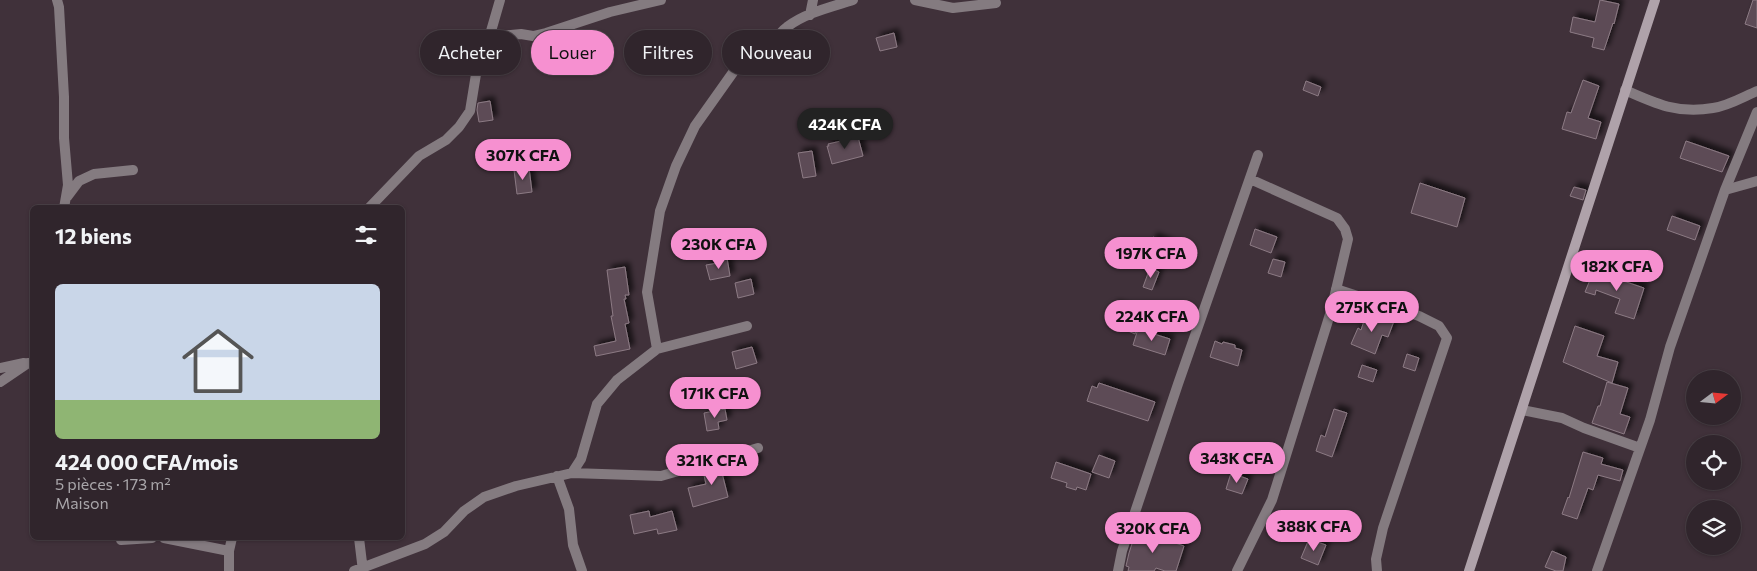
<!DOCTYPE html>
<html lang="fr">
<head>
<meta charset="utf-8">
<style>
	:root { --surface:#30252c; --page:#382d34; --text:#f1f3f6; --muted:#a8a5a9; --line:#4b4248; --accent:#f690d0 }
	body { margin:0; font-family:Commissioner,sans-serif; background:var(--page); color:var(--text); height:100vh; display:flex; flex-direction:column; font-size:19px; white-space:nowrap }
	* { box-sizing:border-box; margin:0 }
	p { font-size:16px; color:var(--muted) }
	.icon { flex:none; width:28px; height:28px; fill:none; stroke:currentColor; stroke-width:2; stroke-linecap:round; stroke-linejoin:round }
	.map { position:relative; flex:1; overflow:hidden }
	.drawer { position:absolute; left:30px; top:205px; width:375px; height:335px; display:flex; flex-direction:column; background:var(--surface); border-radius:8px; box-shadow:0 1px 4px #0004,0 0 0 1px var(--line) }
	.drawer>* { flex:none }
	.guide { position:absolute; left:420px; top:30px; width:475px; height:45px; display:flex; gap:10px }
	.needle { width:32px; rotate:74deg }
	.buttons { position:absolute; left:1686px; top:370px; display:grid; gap:10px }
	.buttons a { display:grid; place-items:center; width:55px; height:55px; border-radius:50%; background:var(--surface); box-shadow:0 1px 4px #0004,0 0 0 1px var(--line); font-size:25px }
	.price { position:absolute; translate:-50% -42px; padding:0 11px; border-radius:18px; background:var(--accent); color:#111; font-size:16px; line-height:32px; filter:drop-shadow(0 1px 2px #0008) }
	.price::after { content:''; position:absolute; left:50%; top:30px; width:15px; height:11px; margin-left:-8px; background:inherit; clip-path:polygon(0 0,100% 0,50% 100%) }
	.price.active { background:#222; color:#fff }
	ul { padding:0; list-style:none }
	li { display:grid; align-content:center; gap:10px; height:265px; padding:0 25px }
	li+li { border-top:1px solid var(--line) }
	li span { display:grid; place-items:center; height:155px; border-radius:8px; color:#555 }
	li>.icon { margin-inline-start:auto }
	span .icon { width:90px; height:90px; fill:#fffc; stroke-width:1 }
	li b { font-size:21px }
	h2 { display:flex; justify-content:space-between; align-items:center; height:60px; padding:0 25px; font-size:21px }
	.tag { padding:0 18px; border-radius:22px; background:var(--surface); box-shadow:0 1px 4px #0004,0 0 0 1px var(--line); font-size:18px; line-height:45px }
	.tag.active { background:var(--accent); color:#111 }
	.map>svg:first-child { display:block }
</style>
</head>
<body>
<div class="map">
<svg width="1757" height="571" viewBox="0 0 1757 571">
	<defs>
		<filter id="shadow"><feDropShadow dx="4.5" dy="-4.5" stdDeviation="2.5" flood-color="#0009"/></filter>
	</defs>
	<rect width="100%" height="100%" fill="#40313a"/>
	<path fill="#5d4c56" stroke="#8c7a84" filter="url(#shadow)" d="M1600,0l19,4 -5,20 -1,-1 -9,27 -12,-3 2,-9 -24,-6 3,-15 22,5z
		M1753,0h4v28l-12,-4z
		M894,33l3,14 -17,4 -4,-13z
		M796,35l2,22 -17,4 -2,-15 8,-10z
		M1583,80l16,6 -11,32 13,4 -5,17 -34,-10 5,-17 4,1z
		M1306,81l15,6 -3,9 -15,-6z
		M490,101l3,19 -14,2 -2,-12 1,-7z
		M858,137l5,19 -31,8 -5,-18h2l-1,-2z
		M1686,141l43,15 -7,16 -42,-14z
		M812,151l4,25 -13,2 -5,-25z
		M529,168l3,24 -15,2 -3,-24z
		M1420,183l45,15 -8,29 -46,-14z
		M1574,187l12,3 -3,10 -13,-4z
		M1672,216l28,10 -5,14 -28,-10z
		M1255,229l22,8 -6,16 -21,-8z
		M1153,237l16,7 -9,21 -16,-7z
		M727,258l3,18 -20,4 -4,-15 12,-2 -1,-3z
		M1273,259l12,3 -4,15 -13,-4z
		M625,267l4,28h-4l1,4h-2l5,24 -4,1 5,25 -34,7 -2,-10 22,-5 -5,-25h2l-6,-46z
		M1150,268l9,4 -7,18 -9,-3z
		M1595,268l9,3 -1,3 41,14 -10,31 -19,-6 5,-14 -24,-9 -1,5 -10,-3z
		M751,279l3,15 -16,4 -3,-15z
		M1114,305l28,11 -7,18 -28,-12z
		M1366,315l16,6 2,-4 10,4 -6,16 -6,-2 -7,19 -24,-10 7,-16 3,2z
		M1575,326l29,10 -7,20 21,6 -6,21 -49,-21z
		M1138,329l32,10 -5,16 -32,-10z
		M1215,341l7,3 1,-2 12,3v3l7,2 -4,16 -28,-9z
		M752,347l5,16 -21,6 -4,-17z
		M1407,354l12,4 -4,13 -12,-4z
		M1362,365l15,5 -4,12 -15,-5z
		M1607,382l21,6 -8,26 10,3 -6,17 -32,-11 6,-17h2z
		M1099,383l56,19 -7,19 -61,-20 5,-15 5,2z
		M725,409l2,11 -9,2 1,7 -12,2 -3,-18z
		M1334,409l13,4 -15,44 -16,-6 5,-16 4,2z
		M1583,452l20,6 -2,6 22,6 -3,11 -22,-6 -5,15 -5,-2 -11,31 -15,-5 6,-17 1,1z
		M1099,455l16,6 -6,17 -17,-6z
		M755,456l3,9 -14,4 -3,-9z
		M737,461l2,8 -17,4 6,24 -35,10 -5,-19 18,-4 -3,-13z
		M1056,462l35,12 -5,16 -9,-3 -1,3 -10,-3 1,-4 -16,-5z
		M1231,473l17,6 -6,15 -16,-5z
		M649,511l1,6 22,-6 5,19 -19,4 -1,-5 -23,5 -4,-19z
		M1137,528l7,3v1l40,14 -8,25h-11l-9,-3 -2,3h-26l1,-4 -3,-1 3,-13z
		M1309,539l17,6 -8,20 -17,-7z
		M1552,551l14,6 -3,14h-7l-11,-4z"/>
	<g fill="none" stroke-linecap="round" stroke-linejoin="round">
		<path stroke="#847b80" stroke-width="10" d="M57,0l2,7 5,90v41l4,47 -4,23
			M915,0l38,8 43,-5
			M810,15l3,-15
			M490,37l31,-3 12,2 13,-3 64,-21 51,-12
			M1625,90c31,14 53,24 88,18 15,-2 30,-11 44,-17
			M1725,190l32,-9
			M67,197l12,-16 15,-7 39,-4
			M369,208l50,-52 27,-16 13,-13 11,-16 8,-49 9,-17 13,-45
			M1336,289l83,27 20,10 8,12 -64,190 -7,31 1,12
			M657,349l-10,-57 13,-81 16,-45 19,-40 39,-55c9,-7 21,-10 30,-17 9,-8 13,-20 23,-27 18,-14 44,-20 66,-27
			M0,368l24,-5
			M0,382l28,-19
			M1522,410l40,8 22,10 56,20
			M572,473l89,3 97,-28
			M557,476l12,33 4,36 9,26
			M164,538l65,13
			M359,538l4,33
			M121,540l31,-2
			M229,571v-20l3,-13
			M354,571l71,-27 19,-12 20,-21 20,-14 32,-11 56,-13 9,-14 16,-55 20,-24 40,-31 90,-23
			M1118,571l4,-20 56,-167 80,-229
			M1237,571l35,-71 59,-189 17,-72 -3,-10 -8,-11 -87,-39
			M1597,571l53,-151 20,-73 55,-157 32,-78"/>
		<path stroke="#afa2aa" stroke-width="10" d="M1469,571l186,-571"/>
	</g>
</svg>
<div class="buttons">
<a><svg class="needle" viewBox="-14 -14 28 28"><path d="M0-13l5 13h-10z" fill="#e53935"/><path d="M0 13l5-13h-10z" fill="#a8a5a9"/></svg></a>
<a><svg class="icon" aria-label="locate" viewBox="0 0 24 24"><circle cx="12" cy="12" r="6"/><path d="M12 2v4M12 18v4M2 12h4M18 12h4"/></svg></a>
<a><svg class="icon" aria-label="layers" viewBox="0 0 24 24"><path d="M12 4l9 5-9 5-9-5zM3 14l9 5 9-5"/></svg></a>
</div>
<b class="price active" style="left:845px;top:150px">424K CFA</b>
<b class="price" style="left:523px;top:181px">307K CFA</b>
<b class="price" style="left:719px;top:270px">230K CFA</b>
<b class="price" style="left:1151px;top:279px">197K CFA</b>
<b class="price" style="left:1617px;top:292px">182K CFA</b>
<b class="price" style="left:1372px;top:333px">275K CFA</b>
<b class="price" style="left:1152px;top:342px">224K CFA</b>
<b class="price" style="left:715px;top:419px">171K CFA</b>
<b class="price" style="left:1237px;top:484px">343K CFA</b>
<b class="price" style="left:712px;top:486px">321K CFA</b>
<b class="price" style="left:1314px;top:552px">388K CFA</b>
<b class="price" style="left:1153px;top:554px">320K CFA</b>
<div class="guide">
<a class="tag">Acheter</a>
<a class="tag active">Louer</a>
<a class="tag">Filtres</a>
<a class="tag">Nouveau</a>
</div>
<section class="drawer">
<h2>12 biens<svg class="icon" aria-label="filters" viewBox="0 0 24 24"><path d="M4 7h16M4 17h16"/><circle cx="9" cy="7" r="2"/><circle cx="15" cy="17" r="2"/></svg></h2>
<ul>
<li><span style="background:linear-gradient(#c9d6e8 75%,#8fb573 0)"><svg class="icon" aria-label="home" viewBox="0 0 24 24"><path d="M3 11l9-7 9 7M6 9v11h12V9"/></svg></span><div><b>424 000 CFA/mois</b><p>5 pièces · 173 m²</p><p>Maison</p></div></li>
</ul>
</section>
</div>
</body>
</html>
